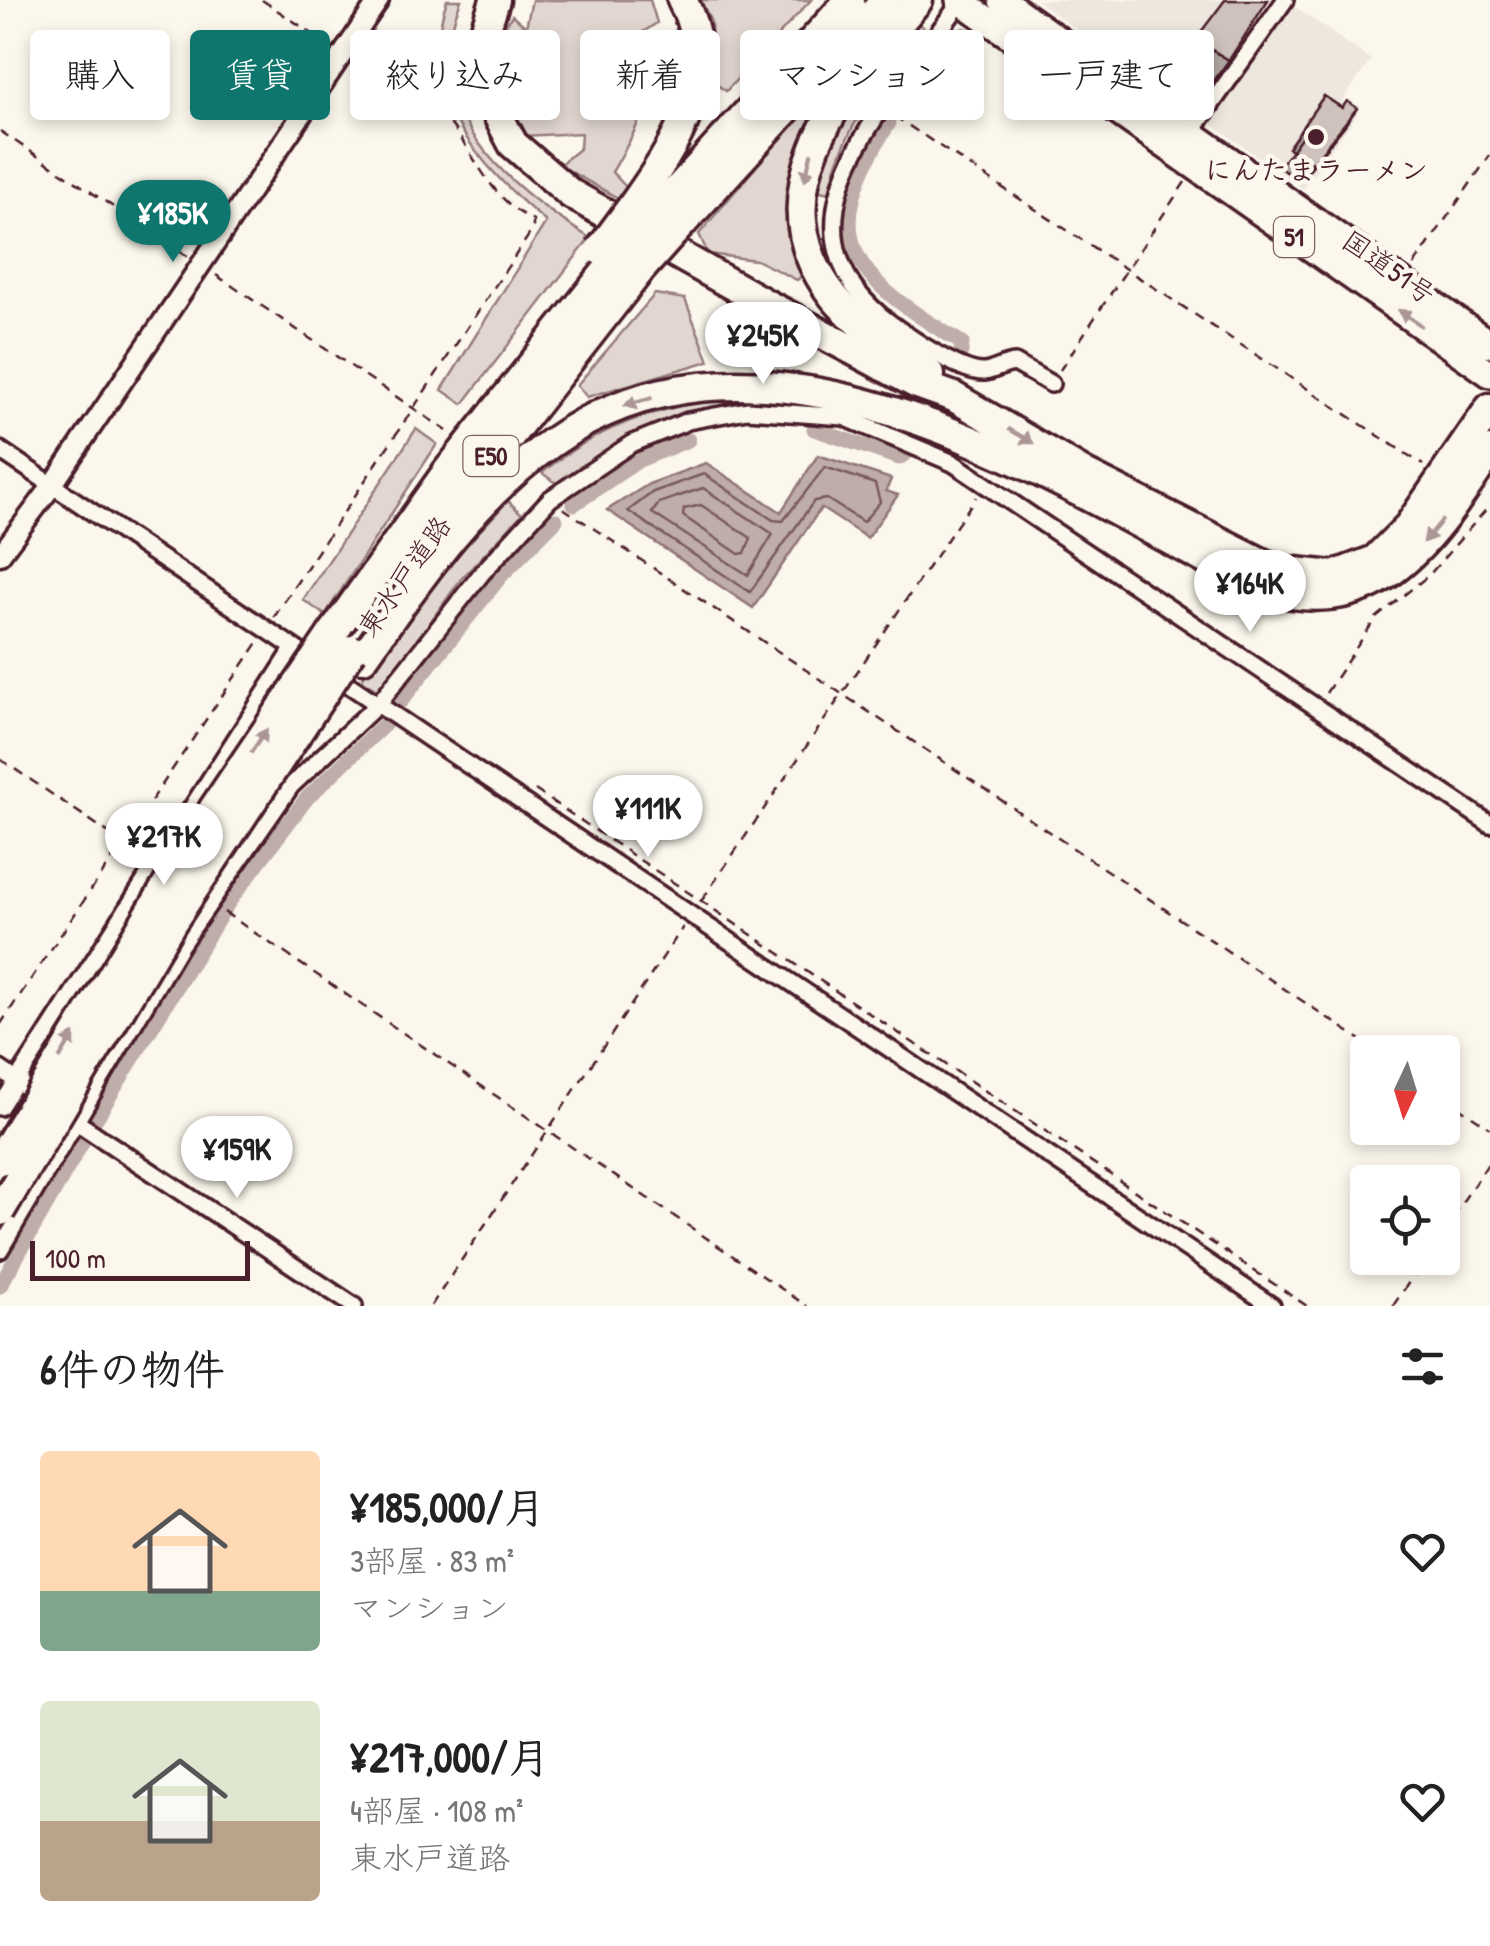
<!DOCTYPE html>
<html lang="ja">
<head>
<meta charset="utf-8">
<style>
	:root { --surface:#fff; --page:#f6f6f6; --text:#222; --muted:#767676; --accent:#0f766e }
	body { margin:0; font-family:"Patrick Hand","Klee One",sans-serif; background:var(--page); color:var(--text); height:100vh; display:flex; flex-direction:column; font-size:38px; white-space:nowrap }
	* { box-sizing:border-box; margin:0 }
	p { font-size:32px; color:var(--muted) }
	.icon { flex:none; width:55px; height:55px; fill:none; stroke:currentColor; stroke-width:2; stroke-linecap:round; stroke-linejoin:round }
	.map { position:relative; height:1306px; overflow:hidden }
	.drawer { display:flex; flex-direction:column; background:var(--surface); flex:1 }
	.drawer>* { flex:none }
	.top-card { position:absolute; left:30px; top:30px; width:1430px; height:90px; display:flex; gap:20px }
	.needle { width:65px; rotate:184deg }
	.fabs { position:absolute; left:1350px; top:1035px; display:grid; gap:20px }
	.fabs a { display:grid; place-items:center; width:110px; height:110px; border-radius:10px; background:var(--surface); box-shadow:0 5px 15px #0003; font-size:50px }
	.scale { position:absolute; left:30px; bottom:25px; width:220px; box-sizing:border-box; padding-left:10px; border:5px solid #4a1f2b; border-top:0; font-size:28px; line-height:35px; white-space:nowrap; color:#4a1f2b; -webkit-text-stroke:8px #fbf7ec; paint-order:stroke }
	.price { position:absolute; translate:-50% -85px; padding:0 22px; border-radius:35px; background:#fff; color:#222; font-size:32px; line-height:65px; filter:drop-shadow(0 2px 5px #0008) }
	.price::after { content:''; position:absolute; left:50%; top:60px; width:30px; height:22px; margin-left:-15px; background:inherit; clip-path:polygon(0 0,100% 0,50% 100%) }
	.price.current { background:var(--accent); color:#fff }
	ul { padding:0; list-style:none }
	li { display:flex; align-items:center; gap:30px; height:250px; padding:0 40px }
	li span { display:grid; place-items:center; flex:none; width:280px; height:200px; border-radius:10px; color:#555 }
	li>.icon { margin-inline-start:auto }
	span .icon { width:120px; height:120px; fill:#fffc; stroke-width:1 }
	li b { font-size:42px }
	h2 { display:flex; justify-content:space-between; align-items:center; height:120px; padding:0 40px; font-size:42px }
	.pill { padding:0 35px; border-radius:10px; background:var(--surface); box-shadow:0 5px 15px #0003; font-size:35px; line-height:90px }
	.pill.current { background:var(--accent); color:#fff }
	.map>svg:first-child { display:block }
</style>
</head>
<body>
<div class="map">
<svg width="1490" height="1306" viewBox="0 0 1490 1306">
	<rect width="100%" height="100%" fill="#fbf7ec"/>
	<filter id="ink" filterUnits="userSpaceOnUse"><feTurbulence type="fractalNoise" baseFrequency=".01" numOctaves="2"/><feDisplacementMap in="SourceGraphic" scale="20" xChannelSelector="R" yChannelSelector="G"/><feConvolveMatrix kernelMatrix="1 2 1 2 8 2 1 2 1" color-interpolation-filters="sRGB"/></filter>
	<g filter="url(#ink)">
		<path fill="#eee7de" d="M1036,0h233l-81,110z
			M1291,4l80,56 -30,42 16,12 -54,75 -95,-68z"/>
		<path fill="#e2d7d0" stroke="#967b7e" stroke-width="2.5" d="M447,0h14c-45,110 45,186 129,238l-127,166 -21,-14 104,-168c-68,-58 -132,-127 -99,-222z
			M532,0h118l7,23 -14,9c20,50 -5,97 -31,140l14,15 -8,11 -59,-33 21,-17 1,-15 -59,3 -14,-55 -13,-23 6,-25 11,-18 14,12z
			M701,0h110l-85,91 -13,-9 -2,-60z
			M917,21l7,7c-41,50 -82,99 -95,165l-13,-3c11,-67 61,-118 101,-169z
			M826,84l5,4c-46,83 -45,94 -27,186l-7,6 -41,-20 -48,-6 -9,-20z
			M655,294l30,5 24,62 -122,36 -10,-12z
			M714,399h49l-1,3c-90,12 -131,29 -206,81l-14,-10c51,-44 107,-62 172,-74z
			M416,429l21,15 -112,171 -22,-15z
			M508,501l14,13 -61,65 -81,113 -19,-12 86,-114z"/>
		<path fill="#bfadaa" stroke="#907477" stroke-width="2.5" d="M818,455l73,24 -5,12 12,4 -31,43 -46,-30 -68,100 -146,-98 42,-26 57,-21 75,49z"/>
		<g fill="none" stroke-linecap="round" stroke-linejoin="round">
			<path stroke="#79585e" stroke-width="2.5" d="M825,467l50,17 5,18 -17,20 -36,-23 -13,2 -64,91 -122,-81 25,-19 51,-18 69,46 10,1z
				M703,488l70,46 -25,41 -96,-62 7,-10z
				M701,505l50,33 -6,15 -6,1 -56,-38 1,-7z"/>
			<path stroke="#bfadaa" stroke-width="15" d="M902,105l62,-71
				M889,123c-76,119 -35,155 73,220l-1,9
				M814,429l85,29 9,-6
				M574,504l65,-44 49,-20
				M401,701l100,-125 55,-56
				M0,1286l95,-166 133,-217 79,-105 78,-74"/>
			<defs>
				<path id="minor" d="M961,1c-62,92 -205,221 -71,322 19,14 72,51 95,49 10,-2 19,-8 30,-9l36,21
					M1189,136l96,-136
					M0,450l1272,856
					M0,1069l42,29
					M0,1107l294,-459
					M69,1117l285,189
					M0,1250l180,-304 111,-160 87,-82 104,-131 68,-74 81,-55 57,-23 59,-11 97,7 109,46 537,361"/>
				<path id="tertiary" d="M0,555l52,-69 327,-486"/>
				<path id="trunk" d="M959,0l531,374
					M1002,0l488,344"/>
				<path id="motorway" d="M495,0l-16,49 3,36 31,59 58,50 195,110 149,79 39,14 133,78 189,95 57,6 42,-16 34,-34 81,-118
					M918,0c-68,82 -169,189 -84,297 27,33 65,50 96,78
					M631,208c44,-62 92,-132 51,-208
					M651,219l199,-219
					M674,232l212,-232
					M419,552l221,-282
					M332,634l115,-162 170,-214
					M363,658c54,-77 110,-160 188,-215 218,-155 502,38 701,141 125,43 176,-39 238,-133"/>
			</defs>
			<use href="#minor" stroke="#4a1f2b" stroke-width="22"/>
			<use href="#tertiary" stroke="#4a1f2b" stroke-width="25"/>
			<use href="#trunk" stroke="#4a1f2b" stroke-width="32"/>
			<use href="#motorway" stroke="#4a1f2b" stroke-width="35"/>
			<path stroke="#4a1f2b" stroke-width="2.5" stroke-dasharray="10 8" stroke-linecap="butt" d="M262,0l67,45
				M894,116l529,349
				M0,131l188,126
				M1414,265l76,-110
				M216,275l231,156
				M1060,370l125,-188
				M563,508l816,544
				M274,617l259,-388v-9c-45,-21 -59,-70 -90,-105 -19,-22 -60,-37 -86,-53
				M1326,693l50,-75 54,-44 60,-69
				M0,759l143,97
				M535,790l772,516
				M702,900l274,-403
				M224,912l583,394
				M0,1025l259,-384
				M1442,1096l48,32
				M1442,1232l48,-71
				M431,1306l252,-379
				M1393,1306l32,-48"/>
			<use href="#minor" stroke="#fbf7ec" stroke-width="15"/>
			<use href="#tertiary" stroke="#fbf7ec" stroke-width="18"/>
			<use href="#trunk" stroke="#fbf7ec" stroke-width="25"/>
			<use href="#motorway" stroke="#fbf7ec" stroke-width="28"/>
			<defs>
				<path id="motorway-bridge" d="M600,250l31,-42
					M617,258l34,-39
					M640,270l34,-38
					M0,1160l214,-352 118,-174
					M0,1211l172,-289 180,-272"/>
			</defs>
			<use href="#motorway-bridge" stroke="#4a1f2b" stroke-width="35" stroke-linecap="butt"/>
			<use href="#motorway-bridge" stroke="#fbf7ec" stroke-width="28"/>
		</g>
		<path fill="#b2a7a2" stroke="#4a1f2b" stroke-width="2.5" d="M1195,40l34,20 -16,22 -34,-19z
			M1324,96l18,12h15l-57,73 -21,-14 13,-17 -4,-2z"/>
		<path fill="#918884" stroke="#4a1f2b" stroke-width="2.5" d="M1357,108l-12,17 -45,56 12,-17z"/>
		<path fill="#cfc2bc" stroke="#4a1f2b" stroke-width="2.5" d="M1225,0h43l-39,60 -34,-20z
			M1324,96l18,12 5,-7 10,7 -45,56 -20,-14 12,-17 -4,-3z"/>
		<defs><path id="oneway-solid" d="M-6-.8H1V-3.2L6.5 0L1 3.2V.8H-6Z" transform="scale(2.5)"/></defs>
		<g fill="#ab9695">
			<use href="#oneway-solid" transform="translate(808 167) rotate(103)"/>
			<use href="#oneway-solid" transform="translate(1410 318) rotate(-145)"/>
			<use href="#oneway-solid" transform="translate(638 402) rotate(164)"/>
			<use href="#oneway-solid" transform="translate(1021 436) rotate(30)"/>
			<use href="#oneway-solid" transform="translate(1433 531) rotate(130)"/>
			<use href="#oneway-solid" transform="translate(259 741) rotate(-56)"/>
			<use href="#oneway-solid" transform="translate(67 1046) rotate(-59)"/>
		</g>
	</g>
	<circle fill="#4a1f2b" stroke="#fbf7ec" stroke-width="4" cx="1316" cy="137" r="10"/>
	<g text-anchor="middle" stroke-width="9" stroke-linejoin="round" paint-order="stroke">
		<g fill="#fbf7ec" stroke="#7f6065" stroke-width="2.5">
			<rect x="1274" y="217" width="40" height="40" rx="8"/>
			<rect x="463.5" y="436" width="55" height="40" rx="8"/>
		</g>
		<g font-size="25" font-weight="bold" fill="#4a1f2b">
			<text x="1294" y="246">51</text>
			<text x="491" y="465">E50</text>
		</g>
		<g font-size="28" font-weight="bold" fill="#4a1f2b" stroke="#fbf7ec">
			<text x="1316" y="180">にんたまラーメン</text>
		</g>
		<g font-size="28" fill="#4a1f2b" stroke="#fbf7ec">
			<text transform="translate(1389 267) rotate(35)" y="10">国道51号</text>
			<text transform="translate(404 576) rotate(-55)" y="10">東水戸道路</text>
		</g>
	</g>
</svg>
<div class="fabs">
<a><svg class="needle" viewBox="-14 -14 28 28"><path d="M0-13l5 13h-10z" fill="#e53935"/><path d="M0 13l5-13h-10z" fill="#767676"/></svg></a>
<a><svg class="icon" aria-label="locate" viewBox="0 0 24 24"><circle cx="12" cy="12" r="6"/><path d="M12 2v4M12 18v4M2 12h4M18 12h4"/></svg></a>
</div>
<div class="scale">100 m</div>
<b class="price current" style="left:173px;top:265px">¥185K</b>
<b class="price" style="left:763px;top:387px">¥245K</b>
<b class="price" style="left:1250px;top:635px">¥164K</b>
<b class="price" style="left:648px;top:860px">¥111K</b>
<b class="price" style="left:164px;top:888px">¥217K</b>
<b class="price" style="left:237px;top:1201px">¥159K</b>
<div class="top-card">
<a class="pill">購入</a>
<a class="pill current">賃貸</a>
<a class="pill">絞り込み</a>
<a class="pill">新着</a>
<a class="pill">マンション</a>
<a class="pill">一戸建て</a>
</div>
</div>
<section class="drawer">
<h2>6件の物件<svg class="icon" aria-label="filters" viewBox="0 0 24 24"><path d="M4 7h16M4 17h16"/><circle cx="9" cy="7" r="2"/><circle cx="15" cy="17" r="2"/></svg></h2>
<ul>
<li><span style="background:linear-gradient(#ffd9b3 70%,#7fa58c 0)"><svg class="icon" aria-label="home" viewBox="0 0 24 24"><path d="M3 11l9-7 9 7M6 9v11h12V9"/></svg></span><div><b>¥185,000/月</b><p>3部屋 · 83 m²</p><p>マンション</p></div><svg class="icon" aria-label="heart" viewBox="0 0 24 24"><path d="M12 20l-8-8c-3-5 5-10 8-4 3-6 11-1 8 4z"/></svg></li>
<li><span style="background:linear-gradient(#dfe7d0 60%,#b9a48a 0)"><svg class="icon" aria-label="home" viewBox="0 0 24 24"><path d="M3 11l9-7 9 7M6 9v11h12V9"/></svg></span><div><b>¥217,000/月</b><p>4部屋 · 108 m²</p><p>東水戸道路</p></div><svg class="icon" aria-label="heart" viewBox="0 0 24 24"><path d="M12 20l-8-8c-3-5 5-10 8-4 3-6 11-1 8 4z"/></svg></li>
</ul>
</section>
</body>
</html>
